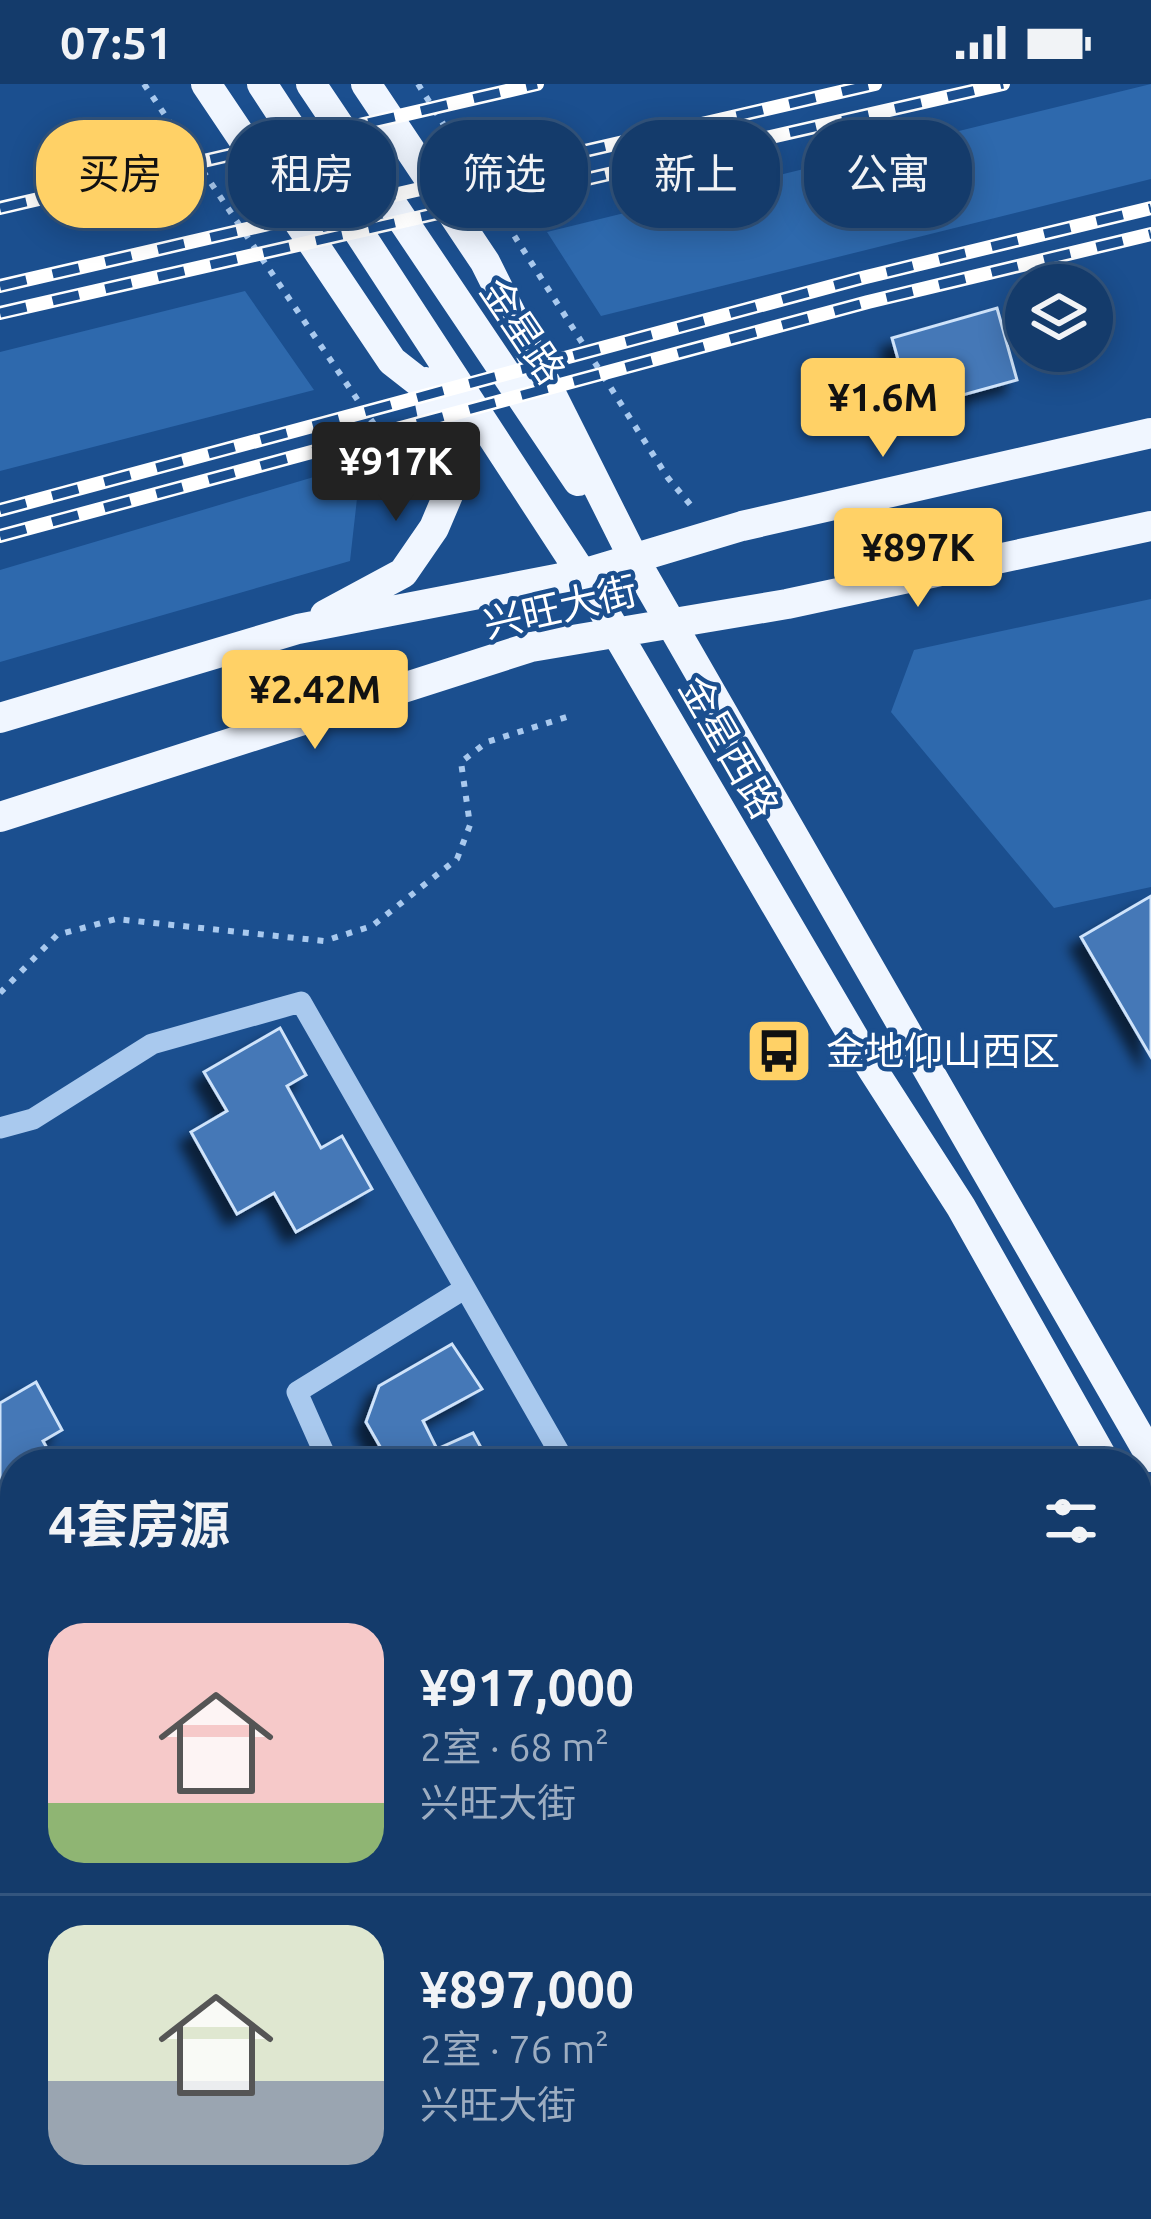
<!DOCTYPE html>
<html lang="zh">
<head>
<meta charset="utf-8">
<style>
	:root { --surface:#143b6b; --page:#1d4271; --text:#f1f3f6; --muted:#9dadc1; --line:#33557e; --accent:#ffd166 }
	body { margin:0; font-family:Ubuntu,"Noto Sans SC",sans-serif; background:var(--page); color:var(--text); height:100vh; display:flex; flex-direction:column; font-size:45px; white-space:nowrap }
	* { box-sizing:border-box; margin:0 }
	p { font-size:39px; color:var(--muted) }
	.icon { flex:none; width:66px; height:66px; fill:none; stroke:currentColor; stroke-width:2; stroke-linecap:round; stroke-linejoin:round }
	.map { position:relative; flex:1; overflow:hidden }
	.panel { position:absolute; left:0px; top:1365px; width:1152px; height:771px; display:flex; flex-direction:column; background:var(--surface); border-radius:48px 48px 0 0; box-shadow:0 6px 30px #0003,0 0 0 3px var(--line) }
	.panel>* { flex:none }
	.guide { position:absolute; left:36px; top:36px; width:1080px; height:108px; display:flex; gap:24px }
	.fabs { position:absolute; left:1005px; top:180px; display:grid; gap:24px }
	.fabs a { display:grid; place-items:center; width:108px; height:108px; border-radius:50%; background:var(--surface); box-shadow:0 6px 30px #0003,0 0 0 3px var(--line); font-size:60px }
	.price { position:absolute; translate:-50% -102px; padding:0 27px; border-radius:12px; background:var(--accent); color:#111; font-size:39px; line-height:78px; filter:drop-shadow(0 3px 6px #0008) }
	.price::after { content:''; position:absolute; left:50%; top:72px; width:36px; height:27px; margin-left:-18px; background:inherit; clip-path:polygon(0 0,100% 0,50% 100%) }
	.price.active { background:#222; color:#fff }
	ul { padding:0; list-style:none }
	li { display:flex; align-items:center; gap:36px; height:300px; padding:0 48px }
	li+li { border-top:3px solid var(--line) }
	li span { display:grid; place-items:center; flex:none; width:336px; height:240px; border-radius:36px; color:#555 }
	li>.icon { margin-inline-start:auto }
	span .icon { width:144px; height:144px; fill:#fffc; stroke-width:1 }
	li b { font-size:51px }
	h2 { display:flex; justify-content:space-between; align-items:center; height:144px; padding:0 48px; font-size:51px }
	.pill { padding:0 42px; border-radius:48px; background:var(--surface); box-shadow:0 6px 30px #0003,0 0 0 3px var(--line); font-size:42px; line-height:108px }
	.pill.active { background:var(--accent); color:#111 }
	.status { display:flex; justify-content:space-between; align-items:center; height:84px; padding:0 60px; background:var(--surface); direction:ltr }
	.status svg { height:33px; fill:currentColor }
	.map>svg:first-child { display:block }
</style>
</head>
<body>
<div class="status"><b>07:51</b><svg viewBox="0 0 49 12"><path d="M0 12V9h3v3zM5 12V6h3v6zM10 12V3h3v9zM15 12V0h3v12zM26 1h20v11H26zM47 4h2v5h-2z"/></svg></div>
<div class="map">
<svg width="1151" height="2135" viewBox="0 0 1151 2135">
	<defs>
		<filter id="shadow"><feDropShadow dx="-11" dy="11" stdDeviation="6" flood-color="#0009"/></filter>
	</defs>
	<rect width="100%" height="100%" fill="#1b4f8f"/>
	<path fill="#2e69ad" d="M1151,0v95l-550,137 -54,-84z
		M245,207l69,99 -314,81v-119z
		M361,379l-11,98 -350,101v-92z
		M1151,515v288l-97,21 -163,-196 23,-62z"/>
	<path fill="#4478b7" stroke="#cfe3fa" stroke-width="3" filter="url(#shadow)" d="M997,224l20,72 -105,29 -20,-71z
		M1151,812v161l-70,-120z
		M280,944l26,47 -19,11 34,62 21,-12 30,53 -76,43 -22,-39 -37,21 -46,-82 36,-21 -23,-39z
		M452,1260l30,45 -59,32 14,28 36,-16 17,31h-100l-24,-42 13,-36z
		M36,1298l26,48 -19,11 13,23h-41v92l-15,9v-162z
		M0,1830l15,25v28l-15,8z
		M1137,1882l14,25v39l-14,8z
		M54,2121h109l8,14h-123l-5,-8z
		M314,2121h123l9,14h-124z
		M572,2121h95l8,14h-95z
		M874,2121h55l-25,14h-22z"/>
	<g fill="none" stroke-linecap="round" stroke-linejoin="round">
		<path stroke="#a9c9ee" stroke-width="6" stroke-dasharray="6 9" stroke-linecap="butt" d="M144,0l267,395
			M418,0l250,394 26,31
			M0,909l57,-58 59,-16 208,22 48,-15 85,-67 13,-34 -9,-63 26,-20 86,-27"/>
		<path stroke="#a9c9ee" stroke-width="21" d="M0,1044l33,-9 119,-75 149,-42 265,462
			M329,1380l-32,-72 167,-103
			M0,1639l15,-36
			M0,2025l15,-8
			M1137,2070l14,-19
			M788,2121l8,14
			M1088,2135l11,-14"/>
		<path stroke="#f0f6ff" stroke-width="30" d="M206,0l186,277 87,68
			M262,0l320,490 289,493 90,140 145,257
			M311,0l267,397
			M366,0l119,178 149,297 517,898
			M325,531l78,-42 31,-45 14,-33 -22,-113
			M0,634l298,-89 284,-55 160,-48 409,-93
			M0,733l531,-170 256,-43 364,-78
			M1137,1434l14,25"/>
		<defs>
			<path id="rail" d="M0,124l537,-124
				M0,202l875,-202
				M0,229l1003,-229
				M0,426l862,-232 289,-70
				M0,452l868,-234 283,-68"/>
		</defs>
		<use href="#rail" stroke="#fff" stroke-width="14"/>
		<use href="#rail" stroke="#1b4f8f" stroke-width="9" stroke-dasharray="27" stroke-linecap="butt"/>
	</g>
	<defs>
		<symbol id="bus-square" viewBox="-11 -11 22 22"><rect x="-9" y="-9" width="18" height="18" rx="4" fill="#ffd166" stroke="#1b4f8f"/><path d="M-5-6H5V4H4V6H2V4H-2V6H-4V4H-5ZM-3.5-4V0h7V-4ZM-3.5 1.2v1.5H-2V1.2ZM2 1.2v1.5H3.5V1.2Z" fill="#111"/></symbol>
	</defs>
	<g fill-rule="evenodd">
		<use href="#bus-square" x="741" y="929" width="76" height="76"/>
	</g>
	<g text-anchor="middle" stroke-width="9" stroke-linejoin="round" paint-order="stroke">
		<g font-size="39" fill="#fff" stroke="#1b4f8f">
			<text transform="translate(523 247) rotate(56)" y="14">金星路</text>
			<text transform="translate(560 523) rotate(-13)" y="14">兴旺大街</text>
			<text transform="translate(729 663) rotate(60)" y="14">金星西路</text>
		</g>
		<g font-size="39" fill="#fff" stroke="#1b4f8f" text-anchor="start">
			<text x="826" y="981">金地仰山西区</text>
		</g>
	</g>
</svg>
<div class="fabs">
<a><svg class="icon" aria-label="layers" viewBox="0 0 24 24"><path d="M12 4l9 5-9 5-9-5zM3 14l9 5 9-5"/></svg></a>
</div>
<b class="price" style="left:883px;top:376px">¥1.6M</b>
<b class="price active" style="left:396px;top:440px">¥917K</b>
<b class="price" style="left:918px;top:526px">¥897K</b>
<b class="price" style="left:315px;top:668px">¥2.42M</b>
<div class="guide">
<a class="pill active">买房</a>
<a class="pill">租房</a>
<a class="pill">筛选</a>
<a class="pill">新上</a>
<a class="pill">公寓</a>
</div>
<section class="panel">
<h2>4套房源<svg class="icon" aria-label="filters" viewBox="0 0 24 24"><path d="M4 7h16M4 17h16"/><circle cx="9" cy="7" r="2"/><circle cx="15" cy="17" r="2"/></svg></h2>
<ul>
<li><span style="background:linear-gradient(#f6c9c9 75%,#8fb573 0)"><svg class="icon" aria-label="home" viewBox="0 0 24 24"><path d="M3 11l9-7 9 7M6 9v11h12V9"/></svg></span><div><b>¥917,000</b><p>2室 · 68 m²</p><p>兴旺大街</p></div></li>
<li><span style="background:linear-gradient(#dfe7d0 65%,#9aa5b1 0)"><svg class="icon" aria-label="home" viewBox="0 0 24 24"><path d="M3 11l9-7 9 7M6 9v11h12V9"/></svg></span><div><b>¥897,000</b><p>2室 · 76 m²</p><p>兴旺大街</p></div></li>
</ul>
</section>
</div>
</body>
</html>
